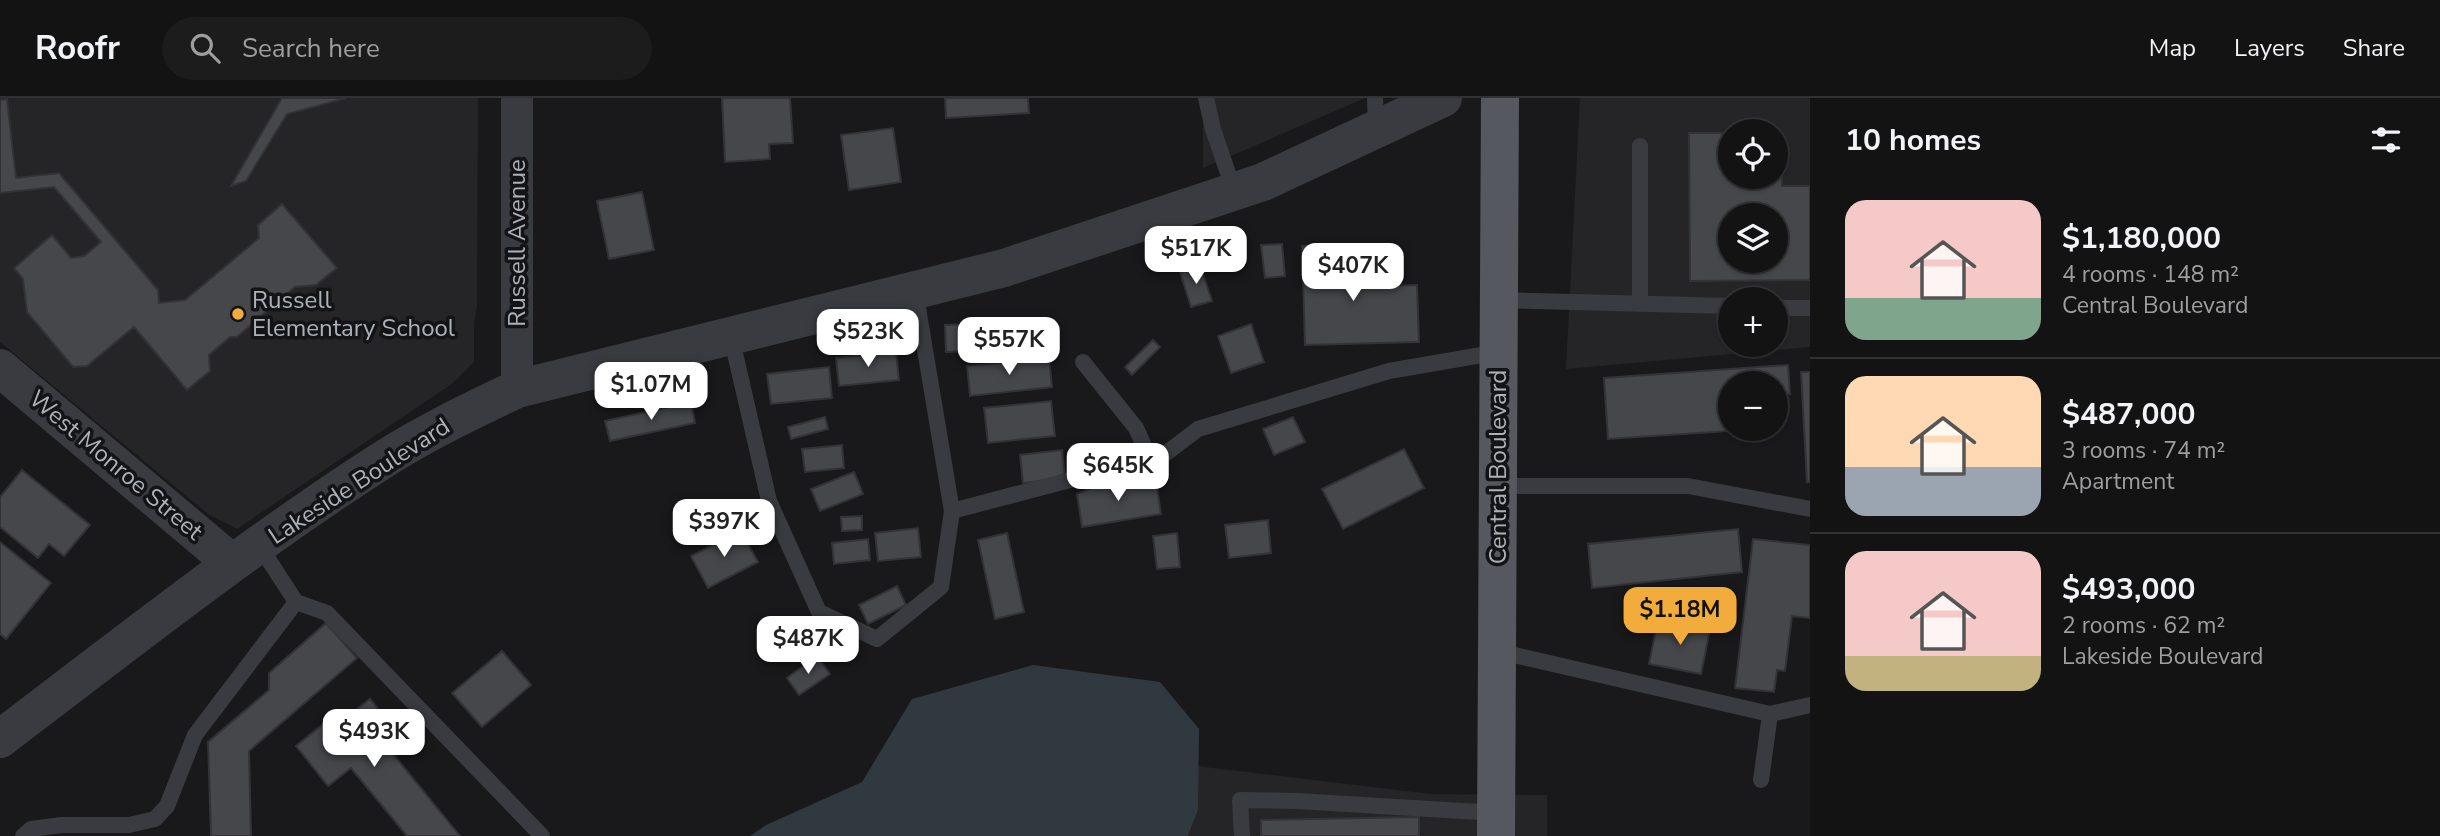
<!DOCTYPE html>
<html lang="en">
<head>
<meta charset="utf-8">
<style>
	:root { --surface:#131314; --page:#1c1c1d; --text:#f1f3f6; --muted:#9d9ea0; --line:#323234; --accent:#f1ac3b }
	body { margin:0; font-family:"Nunito Sans",sans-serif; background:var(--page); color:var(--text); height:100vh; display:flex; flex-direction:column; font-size:26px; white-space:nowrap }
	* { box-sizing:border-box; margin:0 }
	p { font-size:23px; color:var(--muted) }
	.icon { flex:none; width:38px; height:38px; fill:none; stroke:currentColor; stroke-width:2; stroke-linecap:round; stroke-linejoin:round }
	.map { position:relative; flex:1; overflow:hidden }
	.panel { display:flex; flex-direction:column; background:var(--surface); width:630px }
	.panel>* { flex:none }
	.fabs { position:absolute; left:1718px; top:21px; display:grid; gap:14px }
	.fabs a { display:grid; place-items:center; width:70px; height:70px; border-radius:50%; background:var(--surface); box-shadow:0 2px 5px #0004,0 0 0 2px var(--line); font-size:35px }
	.price { position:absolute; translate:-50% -60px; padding:0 16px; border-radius:14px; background:#fff; color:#222; font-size:23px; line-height:46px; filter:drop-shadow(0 2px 4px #0008) }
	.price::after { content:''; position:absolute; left:50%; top:42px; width:21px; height:16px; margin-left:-10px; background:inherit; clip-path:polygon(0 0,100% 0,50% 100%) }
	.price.selected { background:var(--accent); color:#111 }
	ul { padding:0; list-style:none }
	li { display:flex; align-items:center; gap:21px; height:175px; padding:0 35px }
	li+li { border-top:2px solid var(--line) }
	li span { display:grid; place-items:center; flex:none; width:196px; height:140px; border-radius:21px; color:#555 }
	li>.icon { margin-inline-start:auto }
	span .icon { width:84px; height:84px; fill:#fffc; stroke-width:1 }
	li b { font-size:30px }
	h2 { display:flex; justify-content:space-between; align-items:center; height:84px; padding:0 35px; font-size:30px }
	header { display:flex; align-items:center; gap:42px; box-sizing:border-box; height:98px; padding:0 35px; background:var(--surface); border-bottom:2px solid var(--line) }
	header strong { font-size:33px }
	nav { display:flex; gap:38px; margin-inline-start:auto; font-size:24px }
	.search { width:490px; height:63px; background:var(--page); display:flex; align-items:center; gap:18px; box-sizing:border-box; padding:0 24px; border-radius:38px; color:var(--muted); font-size:26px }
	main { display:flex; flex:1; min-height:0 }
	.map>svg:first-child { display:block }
</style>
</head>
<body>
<header>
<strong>Roofr</strong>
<div class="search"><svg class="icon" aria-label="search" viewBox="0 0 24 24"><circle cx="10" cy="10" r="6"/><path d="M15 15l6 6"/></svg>Search here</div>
<nav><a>Map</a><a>Layers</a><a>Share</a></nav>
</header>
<main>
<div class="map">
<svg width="1810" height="738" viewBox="0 0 1810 738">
	<rect width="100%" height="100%" fill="#19191b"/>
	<path fill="#252528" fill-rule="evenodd" d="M0,0h478l-1,207 -3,19v38l-21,21 -216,146 -29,-15 -208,-172z
		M1203,0h162l-162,70z
		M1580,0h230v249l-244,22zM1731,33h45v46h-45zM1731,117h45v46h-45zM1731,201h45v46h-45z
		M1188,667l243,29 116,1v41h-359l10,-26z"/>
	<path fill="#2f393f" d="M1033,567l127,17 39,47 -1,81 -10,26h-438l16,-11 96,-43 50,-83z"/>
	<path fill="#45474b" stroke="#333337" stroke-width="2" fill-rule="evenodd" d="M282,0h64l-59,16 -41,67 -15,5z
		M722,0h68l3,45 -24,1 1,15 -45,3z
		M945,0h83l1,15 -83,5z
		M7,1l9,79 43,-5 99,117 1,13 26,-3 74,-62 -1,-13 24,-21 55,64 -21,17 -21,2 -58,50h-7l-21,18 1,16 -23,19 -53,-63 -47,39 -14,1 -46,-55 -4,-33 -9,-11 38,-33 19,23 13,-2 17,-14 -47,-55 -54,6v-93z
		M893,30l8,54 -52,8 -8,-55z
		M1689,35h42v44h45v-44h5l1,53h28v94l-120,1zM1731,117h45v46h-45z
		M642,94l12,58 -45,9 -12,-58z
		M1282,146l3,32 -20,2 -4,-33z
		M1350,146l1,43 66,-2 2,57 -114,3 -3,-99z
		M1200,167l12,36 -21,6 -11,-35z
		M1025,224l1,27 -80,3 -1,-27z
		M1251,226l13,38 -33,11 -13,-37z
		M1153,242l7,7 -28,28 -7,-8z
		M896,254l3,28 -60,6 -3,-28z
		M1049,260l3,29 -82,9 -3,-30z
		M1788,267l2,29 -14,1v-12h-45v46h28l-151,10 -4,-61z
		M829,269l3,31 -61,6 -4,-30z
		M1801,274h9v110h-3z
		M1051,303l4,35 -67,7 -4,-35z
		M691,304l4,21 -85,18 -5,-20z
		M825,319l3,12 -37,10 -3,-12z
		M1293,319l12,25 -31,13 -11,-26z
		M842,347l2,23 -39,4 -3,-23z
		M1404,351l20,39 -81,41 -21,-40z
		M1062,352l3,28 -42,5 -3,-28z
		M22,372l68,55 -26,31 -15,-12 -11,14 -38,-31v-30z
		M854,374l9,22 -43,17 -9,-22z
		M1156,383l5,33 -79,13 -5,-33 14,-6z
		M862,418v14l-20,1 -1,-14z
		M1268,422l3,33 -42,5 -4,-33z
		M918,430l3,29 -43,4 -3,-28z
		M1738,431l4,43 -150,16 -4,-44z
		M741,433l17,31 -50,26 -17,-32z
		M1007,435l17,79 -29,7 -17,-79z
		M1177,435l3,34 -23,2 -4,-33z
		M868,441l2,21 -36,4 -2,-21z
		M1753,441l57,6v73l-18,-2 -7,55 -8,-1 -3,22 -39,-4z
		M0,444l51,41 -45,56 -6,-5z
		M897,488l9,19 -38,19 -9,-19z
		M1658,522l52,10 -9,44 -52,-10z
		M326,525l31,35 -108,93 2,85h-40l-3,-94 61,-52v-17z
		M502,553l29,34 -49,42 -30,-34z
		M817,558l13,18 -31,21 -12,-17z
		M370,601l23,28 -13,11 80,98h-53l-56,-68 -23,18 -32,-40 42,-34h15z
		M1419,719v19h-158v-16z"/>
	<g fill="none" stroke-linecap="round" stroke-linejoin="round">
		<path stroke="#3a3b40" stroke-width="16" d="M1206,0l7,31 21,62
			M1375,0l1,31
			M915,192l37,221 133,-35 67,-12
			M1499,202l232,6
			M1640,206v-158
			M1776,210h34
			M731,238l38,165 50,111 58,27 64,-52 11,-76
			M1083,264l53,66 16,36 46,-35 191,-58 110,-19
			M1498,388h190l122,23
			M259,447l37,57 31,11 215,223
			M1497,553l273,63 40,-9
			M1761,682l9,-66
			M23,738l8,-7 31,-4h67l26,-6 12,-13 28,-71 101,-133
			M1242,738l-2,-36 57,1 199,12"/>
		<path stroke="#3a3b40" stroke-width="32" d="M517,0v291"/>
		<path stroke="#3a3b40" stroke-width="38" d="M0,270l232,195
			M0,641c125,-95 249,-193 381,-278 43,-28 90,-50 136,-72l487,-121 259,-86 180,-84"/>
		<path stroke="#56585f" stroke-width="38" d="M1496,738l4,-738"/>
	</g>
	<circle fill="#f1ac3b" stroke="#141416" stroke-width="2.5" cx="238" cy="216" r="7"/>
	<g text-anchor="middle" stroke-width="7" stroke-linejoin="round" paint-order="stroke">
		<g font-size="24" fill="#abb1ba" stroke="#141416">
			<text transform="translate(517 145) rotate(-90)" y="8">Russell Avenue</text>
			<text transform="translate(116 367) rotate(40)" y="8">West Monroe Street</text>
			<text transform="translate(1498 369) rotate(-90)" y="8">Central Boulevard</text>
			<text transform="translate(359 383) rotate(-33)" y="8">Lakeside Boulevard</text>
		</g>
		<g font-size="24" fill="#abb1ba" stroke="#141416" text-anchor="start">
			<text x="252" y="210">Russell<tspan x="252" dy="28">Elementary School</tspan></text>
		</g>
	</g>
</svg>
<div class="fabs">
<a><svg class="icon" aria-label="locate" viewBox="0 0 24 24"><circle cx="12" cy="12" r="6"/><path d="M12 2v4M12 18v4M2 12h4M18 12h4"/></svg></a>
<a><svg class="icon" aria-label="layers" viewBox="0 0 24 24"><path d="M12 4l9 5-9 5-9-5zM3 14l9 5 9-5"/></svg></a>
<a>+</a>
<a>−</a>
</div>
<b class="price" style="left:1196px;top:188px">$517K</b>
<b class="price" style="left:1353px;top:205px">$407K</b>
<b class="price" style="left:868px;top:271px">$523K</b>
<b class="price" style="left:1009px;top:279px">$557K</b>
<b class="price" style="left:651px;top:324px">$1.07M</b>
<b class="price" style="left:1118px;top:405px">$645K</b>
<b class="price" style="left:724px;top:461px">$397K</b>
<b class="price selected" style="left:1680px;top:549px">$1.18M</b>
<b class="price" style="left:808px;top:578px">$487K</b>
<b class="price" style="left:374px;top:671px">$493K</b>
</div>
<section class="panel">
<h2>10 homes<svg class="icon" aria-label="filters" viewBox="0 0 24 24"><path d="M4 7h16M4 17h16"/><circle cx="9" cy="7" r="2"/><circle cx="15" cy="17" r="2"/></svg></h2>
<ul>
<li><span style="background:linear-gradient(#f6c9c9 70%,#7fa58c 0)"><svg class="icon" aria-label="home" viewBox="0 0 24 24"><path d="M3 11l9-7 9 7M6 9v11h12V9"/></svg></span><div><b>$1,180,000</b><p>4 rooms · 148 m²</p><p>Central Boulevard</p></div></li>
<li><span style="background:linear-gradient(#ffd9b3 65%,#9aa5b1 0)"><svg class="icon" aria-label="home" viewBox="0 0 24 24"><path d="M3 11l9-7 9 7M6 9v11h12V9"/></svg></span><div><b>$487,000</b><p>3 rooms · 74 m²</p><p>Apartment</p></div></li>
<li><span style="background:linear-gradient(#f6c9c9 75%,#c2b280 0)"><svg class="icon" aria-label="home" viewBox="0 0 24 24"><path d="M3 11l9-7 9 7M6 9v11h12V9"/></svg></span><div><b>$493,000</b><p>2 rooms · 62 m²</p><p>Lakeside Boulevard</p></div></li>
</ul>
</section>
</main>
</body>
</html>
